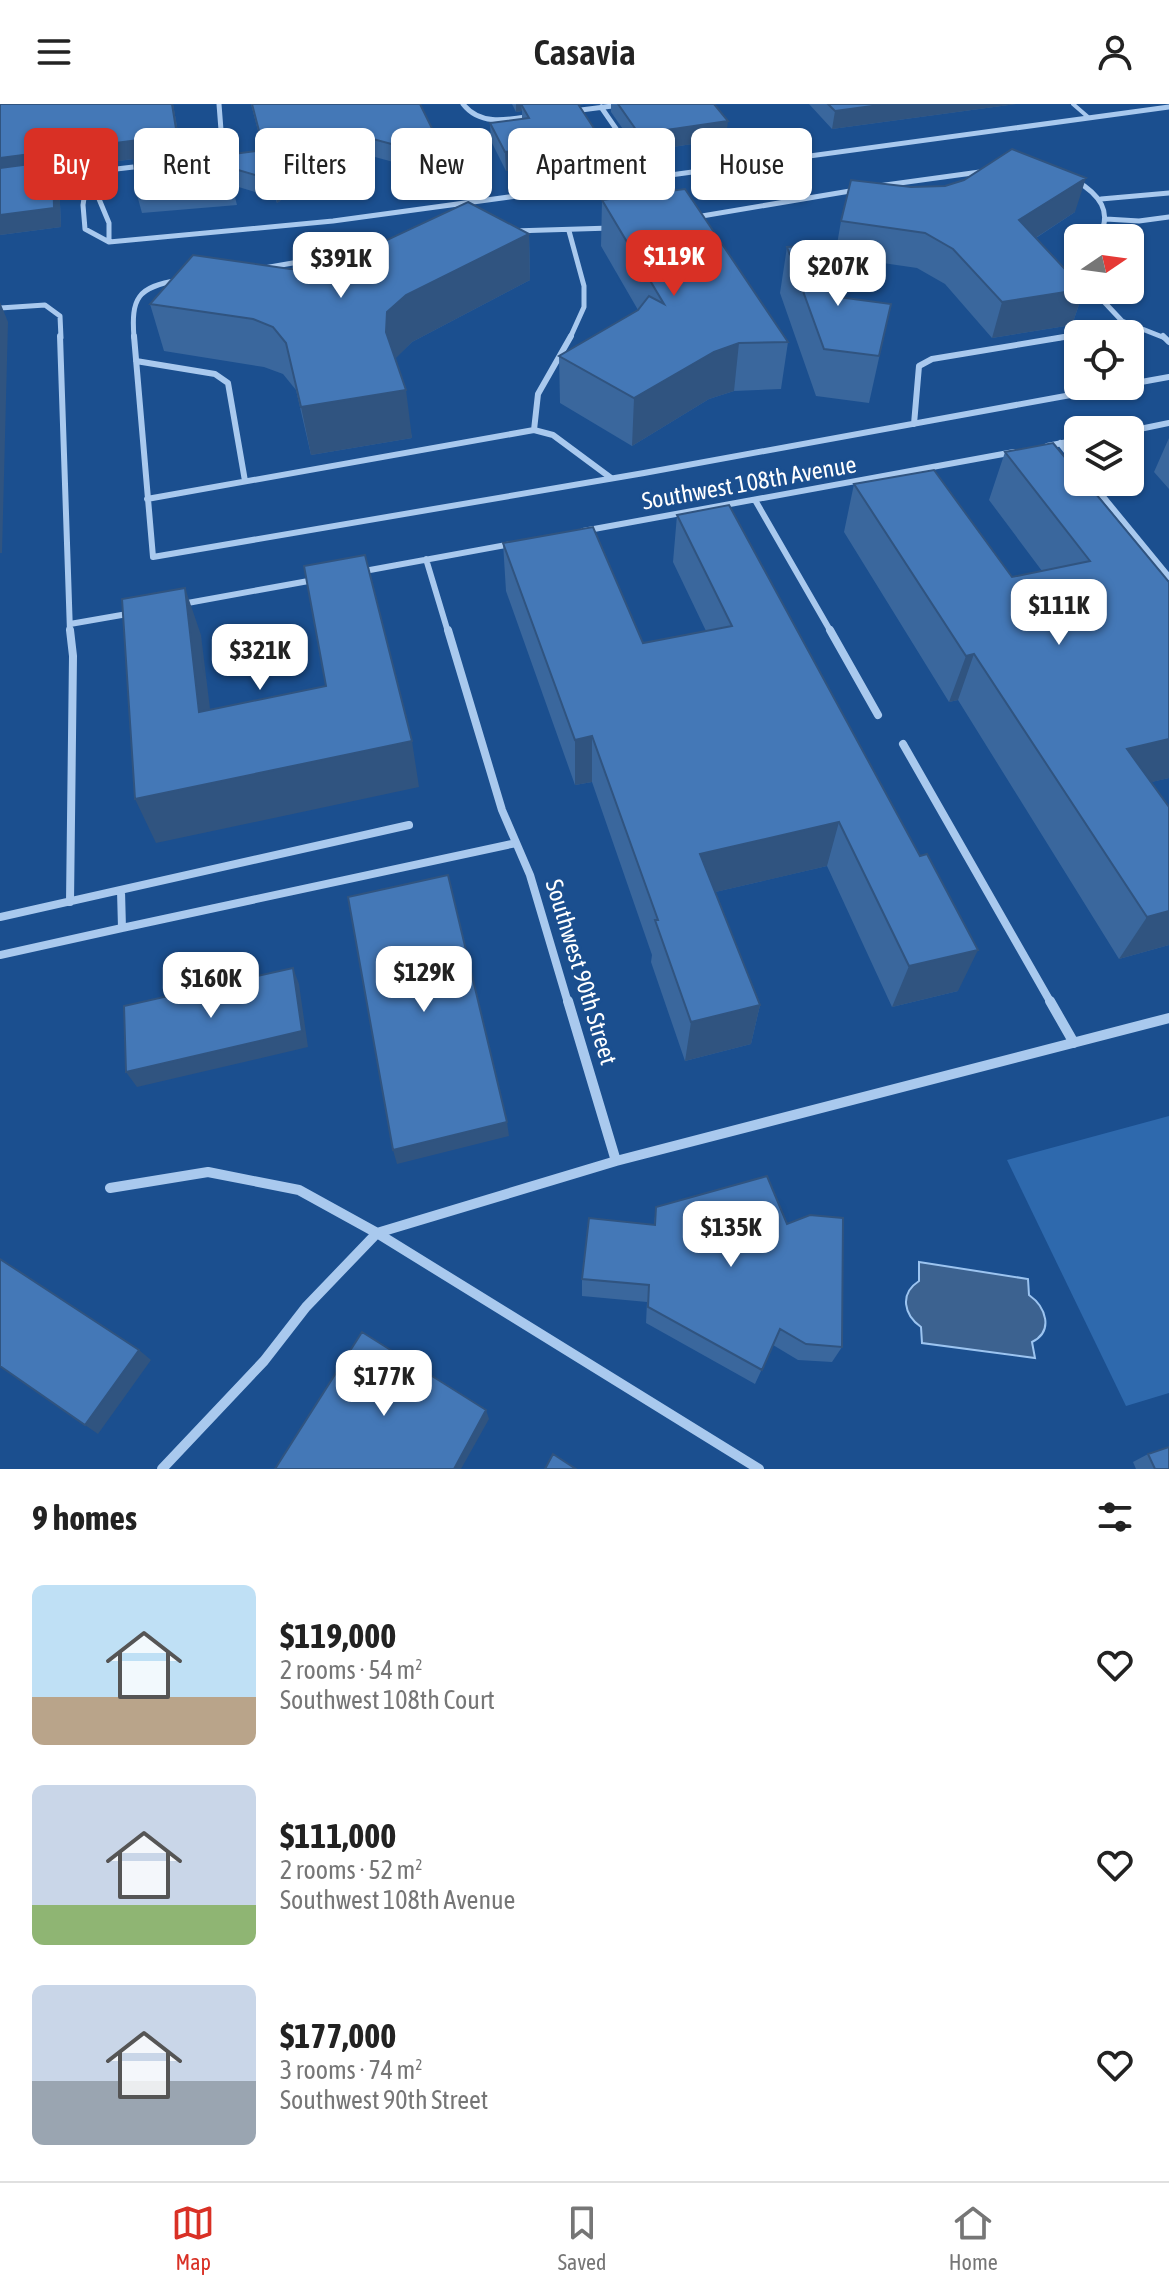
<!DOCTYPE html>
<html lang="en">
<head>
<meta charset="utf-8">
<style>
	:root { --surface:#fff; --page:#f2f2f2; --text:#222; --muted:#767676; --line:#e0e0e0; --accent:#d93025 }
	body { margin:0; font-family:"Asap Condensed",sans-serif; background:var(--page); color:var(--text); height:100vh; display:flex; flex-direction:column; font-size:30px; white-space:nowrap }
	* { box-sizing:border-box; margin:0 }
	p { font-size:26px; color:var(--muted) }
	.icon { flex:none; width:44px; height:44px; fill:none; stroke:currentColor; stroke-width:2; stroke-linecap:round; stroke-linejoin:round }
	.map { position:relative; height:1365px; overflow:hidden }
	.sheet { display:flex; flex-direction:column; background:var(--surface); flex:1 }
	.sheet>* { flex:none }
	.banner { position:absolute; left:24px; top:24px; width:1122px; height:72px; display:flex; gap:16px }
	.needle { width:52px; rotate:77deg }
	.controls { position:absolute; left:1064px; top:120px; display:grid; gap:16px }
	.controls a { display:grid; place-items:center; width:80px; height:80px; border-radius:12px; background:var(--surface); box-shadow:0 2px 6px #0004; font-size:40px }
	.price { position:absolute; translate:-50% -68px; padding:0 18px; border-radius:16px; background:#fff; color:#222; font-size:26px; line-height:52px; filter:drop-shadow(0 2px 4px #0008) }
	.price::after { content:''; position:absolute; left:50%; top:48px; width:24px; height:18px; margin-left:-12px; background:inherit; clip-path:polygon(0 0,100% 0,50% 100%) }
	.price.current { background:var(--accent); color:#fff }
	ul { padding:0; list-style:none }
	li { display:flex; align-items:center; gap:24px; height:200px; padding:0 32px }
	li span { display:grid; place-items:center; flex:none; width:224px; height:160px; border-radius:12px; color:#555 }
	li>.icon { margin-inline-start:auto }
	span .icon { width:96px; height:96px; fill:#fffc; stroke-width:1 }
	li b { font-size:34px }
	h2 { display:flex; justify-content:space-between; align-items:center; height:96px; padding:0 32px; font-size:34px }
	.tag { padding:0 28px; border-radius:12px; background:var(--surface); box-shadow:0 2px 6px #0004; font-size:28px; line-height:72px }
	.tag.current { background:var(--accent); color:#fff }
	header { display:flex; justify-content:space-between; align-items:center; height:104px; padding:0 32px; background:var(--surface); font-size:36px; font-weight:600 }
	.dock { display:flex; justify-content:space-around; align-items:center; height:112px; border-top:2px solid var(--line); background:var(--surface); font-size:22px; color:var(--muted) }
	.dock a { display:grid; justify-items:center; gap:4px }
	.dock .current { color:var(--accent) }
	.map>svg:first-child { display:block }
</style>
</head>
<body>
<header><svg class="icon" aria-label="menu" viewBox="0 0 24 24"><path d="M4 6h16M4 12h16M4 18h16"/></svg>Casavia<svg class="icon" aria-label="person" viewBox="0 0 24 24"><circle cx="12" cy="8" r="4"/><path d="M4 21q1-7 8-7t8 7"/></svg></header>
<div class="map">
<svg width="1169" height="1365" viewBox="0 0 1169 1365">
	<rect width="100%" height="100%" fill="#1b4f8f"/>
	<path fill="#2e69ad" d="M1169,1012v277l-43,13 -119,-246z"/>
	<path fill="#3c6290" stroke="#9cc4f0" stroke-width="2" d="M919,1158l109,17 1,16c17,12 25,36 3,47l3,16 -113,-15 -1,-16c-17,-12 -22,-33 -2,-46z"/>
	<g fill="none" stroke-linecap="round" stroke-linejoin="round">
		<path stroke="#a9c9ee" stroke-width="4" d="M1073,0l15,13"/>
		<path stroke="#a9c9ee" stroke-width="5" d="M463,0c17,22 44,16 68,12
			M601,3l49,71
			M573,7l55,-7
			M595,33l28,44
			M605,48l25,-3
			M172,58l36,-9 14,-10 -3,-39
			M88,68l-5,33 2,24 24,13
			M89,71l20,48v19
			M48,73l94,-11
			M1075,76c24,14 39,32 23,58
			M878,82l109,-15
			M1101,95l68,-6
			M696,113l160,-27
			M1106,115l33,2 30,-4
			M513,127l98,-3
			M569,127l15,55v21l-14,31
			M109,138l224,-21 836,-114
			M264,164l109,-19
			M1093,186l29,31 43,17
			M0,204l45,-3 15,11 1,22
			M1082,230l40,-13
			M134,234c-3,-40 3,-51 45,-58
			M1058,234l20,-3"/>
		<path stroke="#a9c9ee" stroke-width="6" d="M60,232l10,296
			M134,232l19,221 491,-84 476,-87
			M1163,232l6,6
			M136,257l79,13 13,9 17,98
			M1130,280l39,-7
			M914,320l5,-58 13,-7 138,-23
			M534,326l4,-36 33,-58
			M1130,327l39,-8
			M1060,339l18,23
			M1047,342l31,-6
			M1091,378l78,95
			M147,395l387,-69 19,5 58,43
			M755,396l76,132
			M583,427l431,-79
			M426,455l22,73
			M359,468l152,-28
			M182,500l132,-24
			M70,520l63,-11"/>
		<path stroke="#a9c9ee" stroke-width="8" d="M70,526l3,26 -3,246
			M448,526l54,180 28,65 38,128
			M830,526l48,85
			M903,640l148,259
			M121,787l1,37 394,-85
			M0,813l409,-92
			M0,851l122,-27"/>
		<path stroke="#a9c9ee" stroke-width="10" d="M1050,897l24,42
			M616,1057l553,-143
			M110,1084l98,-16 91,18 78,43 382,236
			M162,1365l102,-108 42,-54 71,-74 239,-72 -48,-160"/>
	</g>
	<path fill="#3a679d" d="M0,0h173l10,56 80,-10 -12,-46h169l27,55 1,18 -73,-20 -39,5 -59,41 -2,-5 -43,-13 5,20 -95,8 -5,-18 -3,-36 -78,10 3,11 2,47 -61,8z
		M512,0h72l-5,1 22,34v18l-95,14 -15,-30 -1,-18 32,-4v-8l-6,1z
		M611,0h103l12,35 -87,13 -28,-40z
		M809,0h207l-184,25z
		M602,96l186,142 -7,47 -47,2 -25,8 -77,47 -72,-43 -1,-47 79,-46 -37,-64z
		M1075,108l-39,26 42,52h6l-12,35 -80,13 -47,-54 -28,-16 -82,-12 6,-35z
		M529,130l1,46 -118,62 -17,16 17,80 -101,17 -15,-65 -13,-16 -19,-7 -100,-16 -14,-47 163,-35z
		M787,143l52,50 52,7 -22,99 -53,-7 -36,-103z
		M1169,334v51l-15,-17z
		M1005,348l164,130v196l-18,4 18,25v138l-50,14 -161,-259 -9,2 -105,-170 10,-48 158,93 30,-6 -53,-71z
		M677,411l281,476 -66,16 -65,-141 -112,26 45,113 -9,39 -66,17 -34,-99 1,-7 -60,-173 -17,3 -69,-194 -3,-48 140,100 63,-12 -33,-69z
		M656,1103l131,17 55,123 -10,15 -34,-2 -25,-15 -18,39 -109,-61 1,-21 -65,-6v-17l72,-54z
		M1148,1350l21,15h-33l-3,-7z"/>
	<path fill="#305480" d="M172,0h1l13,75 -6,-26 -124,16 3,11 2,47 -61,8v-77z
		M516,0h68l-59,7 -4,-7 1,7 -6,1z
		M887,0h129l-184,25 3,-18z
		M728,17l-2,18 -87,13v-18z
		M373,35l2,18 -39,5 -59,41 -4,-19 60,-40z
		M601,35v18l-95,14 -1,-19z
		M1086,74l-11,34 -66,43 10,-35z
		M529,130l1,46 -118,62 -18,18 -8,-28 1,-20 19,-17z
		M1078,186h6l-12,35 -80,13 10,-36z
		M0,198l8,20 -6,231h-2z
		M739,239l-5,48 -25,8 -77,47 2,-48 80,-46z
		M406,286l6,48 -101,17 -10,-48z
		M185,484l16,47 15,123 -17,-46z
		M974,550l-16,46 -9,2 17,-46z
		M592,632v46l-17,3v-45z
		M1169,635v39l-67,16 25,-45z
		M412,637l7,46 -263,56 -21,-44z
		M839,718l-12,44 -133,31 6,-43z
		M1169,807v34l-50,14 28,-42z
		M978,846l-20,41 -66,16 17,-41z
		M293,864l6,16 9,63 -171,40 -11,-15z
		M760,901l-9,39 -66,17 6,-39z
		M507,1018l2,14 -112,28 -4,-14z
		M139,1246l12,10 -53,74 -13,-9z
		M486,1306l3,9 -28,50h-7z"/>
	<path fill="#4478b7" stroke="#305480" stroke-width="2" d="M0,0h172l5,31 -177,23z
		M252,0h168l27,55 -74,-20 -40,5 -60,40 -1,-4 -44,-13 5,19 -96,9 -4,-44 46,-6 2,16 83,-11z
		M521,0h57l23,35 -96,13 -15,-29 39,-5z
		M618,0h96l14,17 -89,13z
		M828,0h59l-52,7z
		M1012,45l74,29 -67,42 59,63v7l-76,12 -49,-53 -28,-16 -84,-12 10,-41 60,7 34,-1 19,-6z
		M53,57l1,47 -54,7v-47z
		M685,85l103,153 -49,1 -25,9 -80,46 -75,-42 79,-46 11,-14 15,8 -62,-104z
		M468,98l61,32 -123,61 -19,17 -1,20 20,58 -105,17 -15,-64 -13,-16 -20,-8 -103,-15 43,-49 97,14h23l27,-7z
		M819,141l20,52 52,7 -12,52 -55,-7 -37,-102z
		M1053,339l25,30v9h8l83,100v157l-42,10 42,58v104l-22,6 -173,-263 -8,2 -112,-172 80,-14 78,107 78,-16 -85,-109z
		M729,401l191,351 7,-2 51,96 -69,16 -70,-144 -139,32 60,151 -69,17 -36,-102h3l-66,-184 -17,4 -72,-197 90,-16 50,116 89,-17 -55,-111z
		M365,451l47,186 -277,58 -13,-200 63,-11 14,124 127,-26 -22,-120z
		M448,771l59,247 -114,28 -45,-253z
		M293,864l9,63 -176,41 -2,-66z
		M767,1072l20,48 23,-9 33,3 -1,129 -36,-3 -26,-15 -18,41 -114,-63 1,-22 -67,-6 7,-61 66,7 1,-18z
		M0,1155l139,91 -54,75 -85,-59z
		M362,1228l124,78 -32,59h-179z
		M1169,1343v22h-14l-7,-15z
		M553,1350l23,15h-31z"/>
	<g text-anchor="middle" stroke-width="6" stroke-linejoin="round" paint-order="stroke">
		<g font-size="24" fill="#fff" stroke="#1b4f8f">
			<text transform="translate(749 379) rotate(-10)" y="8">Southwest 108th Avenue</text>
			<text transform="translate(581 868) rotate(73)" y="8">Southwest 90th Street</text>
		</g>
	</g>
</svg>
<div class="controls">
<a><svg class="needle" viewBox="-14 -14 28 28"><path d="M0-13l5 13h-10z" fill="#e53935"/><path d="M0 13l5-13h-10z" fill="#767676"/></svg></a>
<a><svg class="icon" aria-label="locate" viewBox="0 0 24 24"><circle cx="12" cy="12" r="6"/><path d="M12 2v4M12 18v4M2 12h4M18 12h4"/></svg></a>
<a><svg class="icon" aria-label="layers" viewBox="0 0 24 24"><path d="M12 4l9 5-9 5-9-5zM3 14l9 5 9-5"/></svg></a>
</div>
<b class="price current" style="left:674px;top:194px">$119K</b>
<b class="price" style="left:341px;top:196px">$391K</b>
<b class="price" style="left:838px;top:204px">$207K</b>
<b class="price" style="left:1059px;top:543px">$111K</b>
<b class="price" style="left:260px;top:588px">$321K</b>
<b class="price" style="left:424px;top:910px">$129K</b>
<b class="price" style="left:211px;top:916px">$160K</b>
<b class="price" style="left:731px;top:1165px">$135K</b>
<b class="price" style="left:384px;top:1314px">$177K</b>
<div class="banner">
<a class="tag current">Buy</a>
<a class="tag">Rent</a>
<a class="tag">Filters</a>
<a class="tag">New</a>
<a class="tag">Apartment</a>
<a class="tag">House</a>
</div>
</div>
<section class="sheet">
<h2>9 homes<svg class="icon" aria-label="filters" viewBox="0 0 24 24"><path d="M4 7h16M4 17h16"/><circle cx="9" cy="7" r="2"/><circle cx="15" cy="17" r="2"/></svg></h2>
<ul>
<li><span style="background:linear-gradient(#bfe0f5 70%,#b9a48a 0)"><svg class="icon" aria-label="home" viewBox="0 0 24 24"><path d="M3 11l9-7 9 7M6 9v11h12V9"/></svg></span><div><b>$119,000</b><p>2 rooms · 54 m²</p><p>Southwest 108th Court</p></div><svg class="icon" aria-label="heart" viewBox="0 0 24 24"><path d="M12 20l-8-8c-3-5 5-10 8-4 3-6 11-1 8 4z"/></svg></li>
<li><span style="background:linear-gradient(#c9d6e8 75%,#8fb573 0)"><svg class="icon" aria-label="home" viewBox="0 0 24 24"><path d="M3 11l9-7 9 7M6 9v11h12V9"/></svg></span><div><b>$111,000</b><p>2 rooms · 52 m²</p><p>Southwest 108th Avenue</p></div><svg class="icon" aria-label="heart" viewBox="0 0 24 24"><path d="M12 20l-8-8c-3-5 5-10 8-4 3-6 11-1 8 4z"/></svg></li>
<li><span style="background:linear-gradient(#c9d6e8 60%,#9aa5b1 0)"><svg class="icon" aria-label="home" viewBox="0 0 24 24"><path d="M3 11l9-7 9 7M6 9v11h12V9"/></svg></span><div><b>$177,000</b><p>3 rooms · 74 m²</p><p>Southwest 90th Street</p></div><svg class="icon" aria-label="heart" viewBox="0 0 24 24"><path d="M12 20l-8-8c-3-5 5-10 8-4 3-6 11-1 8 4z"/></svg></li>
</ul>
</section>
<nav class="dock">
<a class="current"><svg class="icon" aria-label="map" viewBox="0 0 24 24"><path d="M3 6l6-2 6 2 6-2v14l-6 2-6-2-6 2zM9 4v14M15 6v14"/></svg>Map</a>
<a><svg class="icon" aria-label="saved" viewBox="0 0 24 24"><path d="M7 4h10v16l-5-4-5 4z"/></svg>Saved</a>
<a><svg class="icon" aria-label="home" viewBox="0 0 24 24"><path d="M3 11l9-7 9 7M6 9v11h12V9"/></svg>Home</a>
</nav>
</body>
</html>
